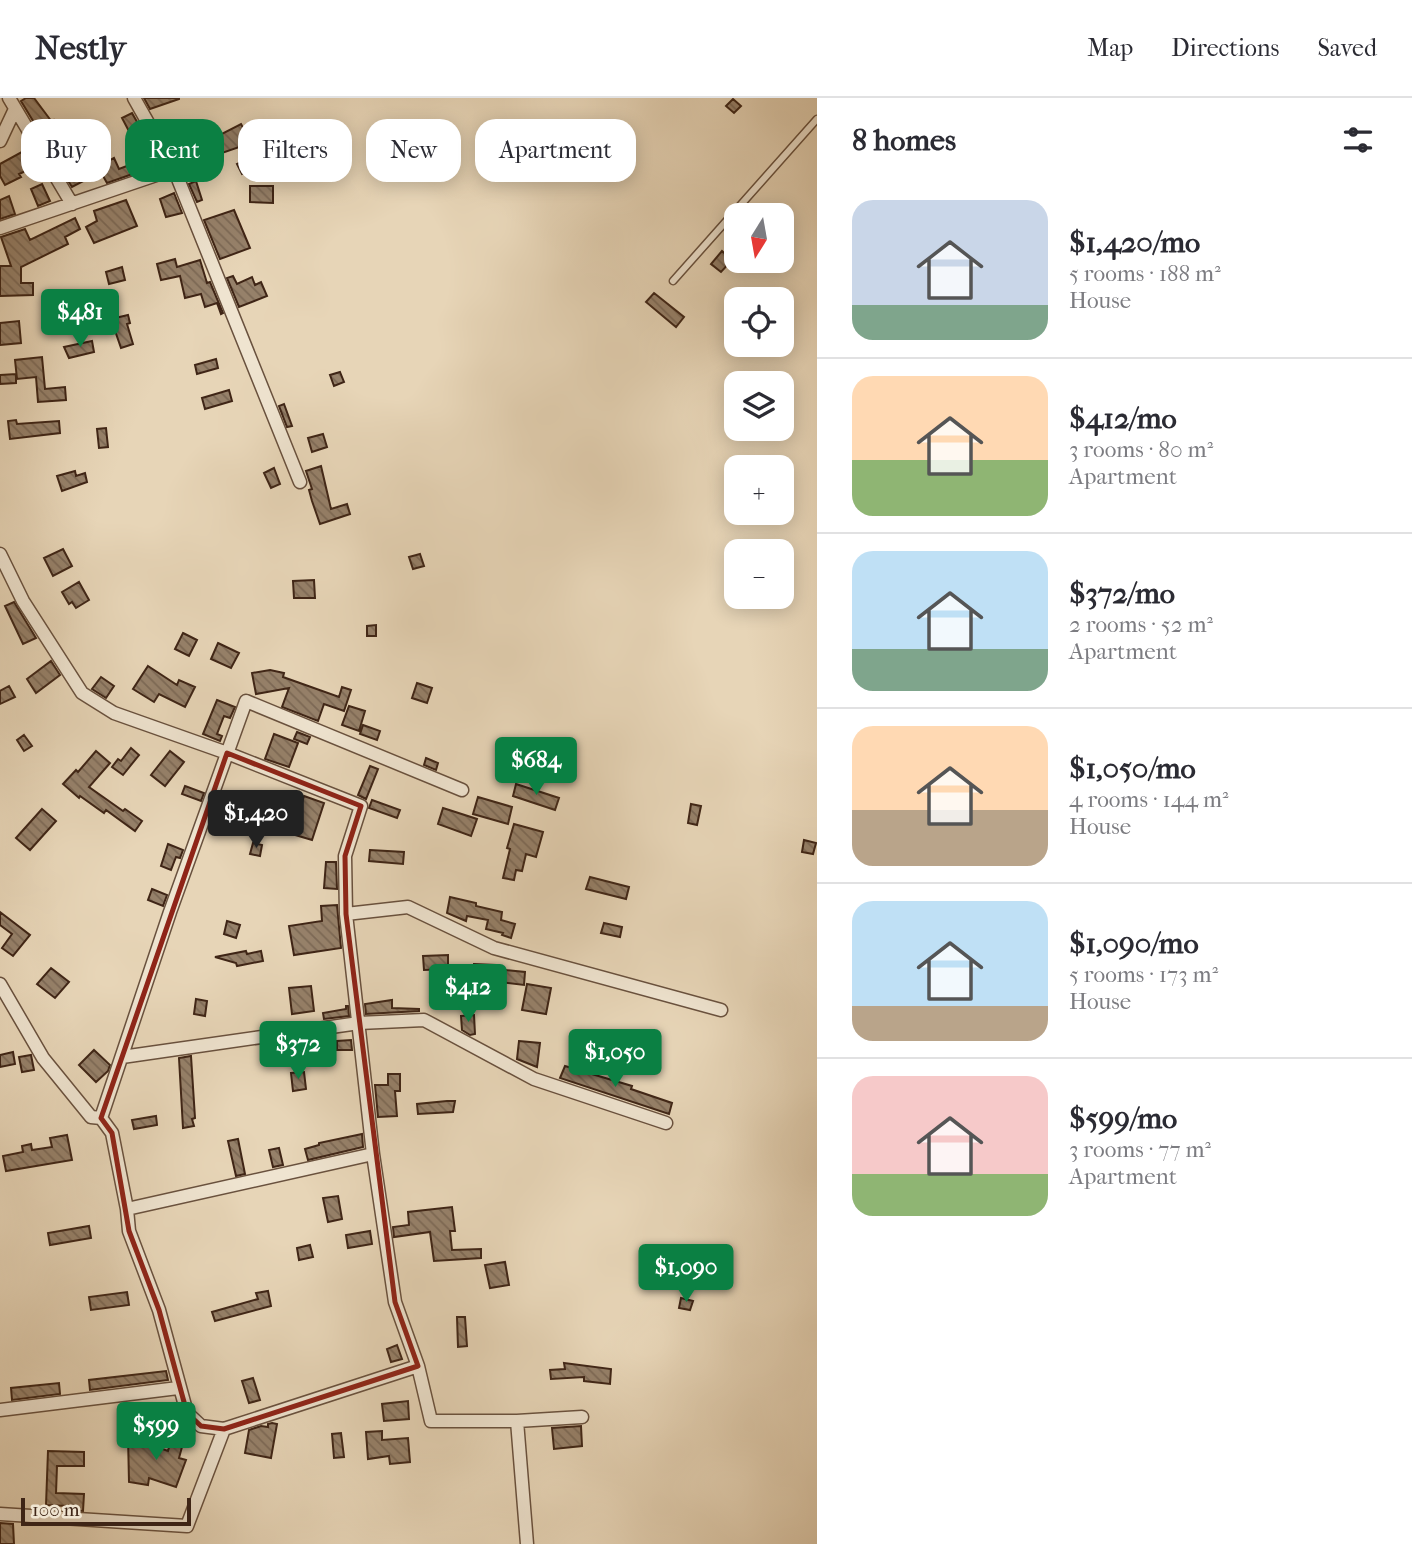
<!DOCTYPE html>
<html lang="en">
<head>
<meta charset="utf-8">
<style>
	:root { --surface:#fff; --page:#f2f2f3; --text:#2b2b33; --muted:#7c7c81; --line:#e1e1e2; --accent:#0b8043 }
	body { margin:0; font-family:"IM FELL French Canon",serif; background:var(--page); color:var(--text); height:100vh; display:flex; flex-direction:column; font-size:26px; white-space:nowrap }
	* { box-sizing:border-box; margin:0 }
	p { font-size:23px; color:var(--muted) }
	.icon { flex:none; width:38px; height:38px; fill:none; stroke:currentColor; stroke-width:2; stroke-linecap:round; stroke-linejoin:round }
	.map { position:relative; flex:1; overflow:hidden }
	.details { display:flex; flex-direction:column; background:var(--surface); width:595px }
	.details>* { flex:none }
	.hud { position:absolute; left:21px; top:21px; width:665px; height:63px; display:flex; gap:14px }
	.needle { width:46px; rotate:191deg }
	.buttons { position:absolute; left:724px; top:105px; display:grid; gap:14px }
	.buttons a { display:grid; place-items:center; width:70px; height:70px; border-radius:14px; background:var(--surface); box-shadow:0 4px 18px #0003; font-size:35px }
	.scale { position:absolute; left:21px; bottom:18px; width:170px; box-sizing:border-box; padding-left:7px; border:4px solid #3f2516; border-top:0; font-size:19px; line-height:24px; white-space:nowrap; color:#3f2516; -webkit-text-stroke:5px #efe4d0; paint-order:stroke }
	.price { position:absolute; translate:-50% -60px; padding:0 16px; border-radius:7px; background:var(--accent); color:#fff; font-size:23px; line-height:46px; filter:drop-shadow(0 2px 4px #0008) }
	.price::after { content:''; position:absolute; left:50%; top:42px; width:21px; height:16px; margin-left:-10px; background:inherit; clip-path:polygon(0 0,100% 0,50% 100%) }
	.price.current { background:#222; color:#fff }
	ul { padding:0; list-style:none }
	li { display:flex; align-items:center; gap:21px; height:175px; padding:0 35px }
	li+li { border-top:2px solid var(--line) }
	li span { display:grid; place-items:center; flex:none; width:196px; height:140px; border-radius:21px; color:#555 }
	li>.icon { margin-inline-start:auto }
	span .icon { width:84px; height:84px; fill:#fffc; stroke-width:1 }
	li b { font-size:30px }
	h2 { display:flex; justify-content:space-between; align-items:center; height:84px; padding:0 35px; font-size:30px }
	.tag { padding:0 24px; border-radius:21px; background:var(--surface); box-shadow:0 4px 18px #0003; font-size:24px; line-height:63px }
	.tag.current { background:var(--accent); color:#fff }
	header { display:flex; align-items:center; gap:42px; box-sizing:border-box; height:98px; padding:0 35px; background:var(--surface); border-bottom:2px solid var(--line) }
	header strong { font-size:33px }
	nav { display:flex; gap:38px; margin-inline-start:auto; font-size:24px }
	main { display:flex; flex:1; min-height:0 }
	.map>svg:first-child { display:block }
</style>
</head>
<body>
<header>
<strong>Nestly</strong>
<nav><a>Map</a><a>Directions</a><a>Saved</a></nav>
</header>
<main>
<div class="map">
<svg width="817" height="1446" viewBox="0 0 817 1446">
	<defs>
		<pattern id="building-back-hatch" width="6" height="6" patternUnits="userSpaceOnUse" patternTransform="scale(1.75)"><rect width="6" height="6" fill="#96816a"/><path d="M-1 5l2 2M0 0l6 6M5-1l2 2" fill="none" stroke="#7c6956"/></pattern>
	</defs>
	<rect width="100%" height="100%" fill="#e7d5b7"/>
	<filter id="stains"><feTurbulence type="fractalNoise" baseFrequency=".00286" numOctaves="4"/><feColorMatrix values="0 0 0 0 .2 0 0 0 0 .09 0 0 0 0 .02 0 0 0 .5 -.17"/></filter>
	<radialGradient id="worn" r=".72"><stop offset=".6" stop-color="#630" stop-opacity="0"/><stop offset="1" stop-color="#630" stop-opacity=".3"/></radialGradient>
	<path fill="url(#building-back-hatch)" stroke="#3f2516" stroke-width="2" d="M26,0h8l18,24 2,-2 6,7 -16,12 -23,-38z
		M144,0h35v1l-29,10z
		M733,1l8,7 -7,7 -8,-7z
		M132,15l9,16 -10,6 -9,-17z
		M241,26l10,19 -29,10 -8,-3 -34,9 -1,-2 15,-5 -3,-8 25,-11 2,3z
		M29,50l10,17 -20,9 2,3 -16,8 -5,-9v-12z
		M79,57l12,22 -19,10 -13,-21z
		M156,57l5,9 -54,19 -9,-16 16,-9 5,11z
		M257,57l5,9 -20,10 -5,-10z
		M196,83l6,19 -5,2 -8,-18z
		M42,86l8,17 -12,5 -7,-17z
		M250,88h23v17l-23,-1z
		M174,95l8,20 -16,4 -6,-18z
		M9,98l6,18 -15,5v-19z
		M126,102l11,26 -43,17 -8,-16 11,-6 -3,-10z
		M234,112l16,38 -30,11 -16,-39z
		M75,120l5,11 -15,8 3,7 -47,23v16h12v12l-33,1v-30h11l-10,-29 24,-8 5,11z
		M722,153l10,9 -11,12 -10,-8z
		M175,161l2,8 23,-7 7,23 3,-1 13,31 -2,1 -4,-11 -12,4 -4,-13 -16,4 -5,-22 -19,4 -4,-16z
		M122,169l3,13 -16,4 -3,-12z
		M233,178l4,8 15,-7 3,8 6,-3 6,14 -28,11 -12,-29z
		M654,195l30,24 -8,10 -30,-25z
		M128,217l2,8 -3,1 6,20 -12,4 -10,-29z
		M19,223l2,22 -21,2v-22z
		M92,243l2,11 -25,6 -5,-11z
		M42,259l3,32 20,-2 1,13 -28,2 -2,-25 -19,2 -2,-19z
		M216,261l2,9 -21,6 -2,-9z
		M340,274l4,10 -10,4 -4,-11z
		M16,276v9l-16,1v-9z
		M229,292l3,11 -27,8 -3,-11z
		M284,306l8,22 -5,1 -8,-21z
		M16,322l1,4 42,-3 1,12 -50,6 -2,-18z
		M106,330l2,19 -9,1 -2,-19z
		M323,336l4,13 -15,5 -4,-14z
		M321,368l10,43 16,-5 3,10 -30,10 -8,-23 -3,-11 3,-1 -6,-18z
		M274,370l6,16 -9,4 -7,-15z
		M75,373l1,5 9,-3 2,9 -25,9 -5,-15z
		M63,451l9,17 -19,10 -9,-18z
		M420,456l4,12 -11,3 -4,-12z
		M314,482l1,18h-21l-1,-17z
		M79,484l10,18 -13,8 -4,-6 -3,2 -7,-12z
		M14,504l22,36 -13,6 -18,-38z
		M376,527v11h-9v-10z
		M183,535l14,7 -8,16 -14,-7z
		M218,545l21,10 -8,15 -20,-9z
		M51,563l9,14 -24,18 -9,-14z
		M148,568l29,19 2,-5 16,7 -10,20 -26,-13 -5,8 -21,-13z
		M270,572l14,3 -1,4 56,20 3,-10 9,3 -7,21 -20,-7 -6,17 -36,-14 7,-19 -33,6 -4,-21z
		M101,579l13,9 -8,12 -14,-9z
		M417,585l15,5 -5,15 -15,-5z
		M9,588l6,11 -15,7v-13z
		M217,602l18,7 -5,11 -6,-2 -7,18 5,2 -2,5 -17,-7z
		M349,608l16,5 -6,20 -17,-6z
		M363,627l17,6 -3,9 -17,-6z
		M297,634l13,5 -3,7 -13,-5z
		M274,636l24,9 -9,24 -24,-8z
		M24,637l8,11 -8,5 -7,-11z
		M131,650l8,7 -16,20 -11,-8 6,-8 3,2z
		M96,653l14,12 -21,24 34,24 2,-2 17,12 -7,10 -29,-21 -2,3 -24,-17 -1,2 -16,-14 13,-14 2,2z
		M170,653l14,11 -19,24 -14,-11z
		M426,660l12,5 -2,7 -12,-5z
		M370,668l8,3 -12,30 -8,-4z
		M516,686l43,14 -4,12 -42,-14z
		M185,688l19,7 -3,8 -19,-7z
		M304,698l20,7 -12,37 -20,-6z
		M478,699l34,10 -4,17 -35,-10z
		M372,702l28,10 -3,8 -28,-10z
		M691,706l10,2 -4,19 -9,-2z
		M443,710l34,11 -6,17 -33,-12z
		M42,711l14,12 -26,29 -14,-12z
		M514,726l29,8 -7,25 -10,-3 -4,17 -6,-1 -2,10 -11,-2 7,-29 -3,-1z
		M804,742l12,3 -3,11 -11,-2z
		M253,745l9,2 -2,11 -10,-2z
		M168,746l15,6 -3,8 -4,-1 -5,13 -10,-4z
		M370,752l34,2 -1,12 -34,-3z
		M326,764h10l1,27 -13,-1z
		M590,779l39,10 -3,12 -40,-10z
		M152,791l15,6 -4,11 -15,-6z
		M450,799l26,6v3l26,6 -1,8 14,4 -4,14 -9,-3 1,-2 -17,-4 2,-9 -21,-4 -1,5 -19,-8z
		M337,807l4,43 -47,7 -5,-29 33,-5 -1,-15z
		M0,814l30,23 -17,21 -11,-8 10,-14 -12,-9z
		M227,823l13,4 -4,13 -12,-4z
		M604,825l18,4 -2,10 -19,-4z
		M246,853l1,3 14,-3 2,10 -26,5 -1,-3 -21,-6z
		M448,857v14l-24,1 -1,-14z
		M474,866l21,1 -1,4 31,3 -1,13 -50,-6 -27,2 -1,-10 28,-2z
		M51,870l18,14 -14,16 -18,-14z
		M527,886l24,4 -5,26 -24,-4z
		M311,888l3,25 -22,3 -3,-26z
		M196,901l11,2 -2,15 -11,-2z
		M392,902v8l27,1v2l-53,3 -1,-10z
		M346,908h2l1,10 -25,3 -1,-6 23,-4z
		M474,917l1,19 -5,1 -8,-5 -1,-14z
		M351,942l1,10h-15v-9z
		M519,943l21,2 -3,24 -20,-8z
		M94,952l16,15 -2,6 -12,11 -17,-17z
		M13,954l2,12 -15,3v-12z
		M31,957l3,15 -12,2 -3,-15z
		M191,958l4,62 -3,1 2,7 -11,2 -4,-70z
		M565,968l67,20 -1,3 41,14 -3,11 -109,-36z
		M304,974l2,17 -13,2 -2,-18z
		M388,976h12v17h-5l2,25 -19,1 -3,-32h13z
		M447,1003h8l-2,11 -35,2 -1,-10z
		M156,1018l1,9 -23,4 -2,-9z
		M362,1036l1,13 -55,13 -3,-11 14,-4v-2z
		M67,1037l5,25 -66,11 -3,-15 20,-4 -1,-6 9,-2 1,6 20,-3 -2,-9z
		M238,1041l7,35 -9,2 -8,-35z
		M279,1050l4,17 -10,2 -4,-17z
		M338,1098l4,23 -14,3 -5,-24z
		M452,1109l3,24h-5l2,19 29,-1v9l-47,3 -4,-29 -36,5 -1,-10 16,-2 -1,-13z
		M89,1128l2,12 -41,7 -2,-12z
		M370,1133l2,13 -24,4 -2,-13z
		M310,1147l3,12 -14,3 -2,-12z
		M505,1164l4,23 -19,3 -5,-23z
		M268,1193l3,15 -56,15 -3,-9 46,-13 -2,-6z
		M127,1194l2,13 -38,5 -2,-13z
		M681,1200l12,3 -3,9 -11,-2z
		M457,1219h8l2,29 -9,1z
		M397,1247l5,14 -11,3 -4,-13z
		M564,1265l47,6 -1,15 -26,-3v-4l-33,2 -1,-9 15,-1z
		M166,1273l2,9 -78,10 -1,-10z
		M253,1280l7,22 -11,3 -7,-22z
		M59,1285l1,11 -48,6 -1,-12z
		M408,1303l1,18 -25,2 -2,-17z
		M272,1325l5,1 -6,34 -26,-5 4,-23 12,-4 7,1v-3z
		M581,1328l1,20 -28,3 -2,-21z
		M382,1333v9l26,-2 2,24 -20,2 -1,-8 -21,3 -2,-27z
		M173,1335l12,3 -6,22 7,2 -10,27 -27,-9 -1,7 -19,-3 -1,-45 40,14z
		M341,1335l3,24 -10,1 -2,-24z
		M48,1353l36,1v14h-27l-1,27 28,1 -1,17 -16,-1v-4l-21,-1z
		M0,1425l13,1 1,20h-14z"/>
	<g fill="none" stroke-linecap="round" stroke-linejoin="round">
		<defs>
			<path id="service" d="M673,183l144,-162"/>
			<path id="minor" d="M9,0l63,106
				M134,0l40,71 126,313
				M0,43l15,-32
				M0,130l174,-59 42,-10
				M0,456l23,47 59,92 32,20 113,40 134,53 -16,50 1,58 27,240 22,148 23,64 13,55h86l65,-4
				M346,816l62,-7 86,41 227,62
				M0,886l43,74 48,59 10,1
				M122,959l237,-34 65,-3 110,59 132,44
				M101,1020l69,-206 76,-211 216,89
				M101,1020l11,15 15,76 2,22 30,79 28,103 14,13 23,3 194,-63
				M127,1111l246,-55
				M0,1312l178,-22
				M517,1323l10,123
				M0,1416l187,12 37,-97"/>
		</defs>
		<use href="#service" stroke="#69513e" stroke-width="9"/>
		<use href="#minor" stroke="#69513e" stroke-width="15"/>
		<use href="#service" stroke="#efe4d0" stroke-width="6"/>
		<use href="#minor" stroke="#efe4d0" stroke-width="12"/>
	</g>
	<path fill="none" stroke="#8f2418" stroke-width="5" stroke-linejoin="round" d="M227,655l134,53 -16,50 1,58 49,388 23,64 -194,63 -23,-3 -14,-13 -28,-103 -30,-79 -17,-98 -11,-15z"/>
	<rect width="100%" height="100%" filter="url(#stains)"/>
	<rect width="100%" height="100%" fill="url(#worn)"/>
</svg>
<div class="buttons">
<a><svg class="needle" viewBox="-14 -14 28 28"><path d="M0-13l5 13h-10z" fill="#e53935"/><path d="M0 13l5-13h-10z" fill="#7c7c81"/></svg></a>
<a><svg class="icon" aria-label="locate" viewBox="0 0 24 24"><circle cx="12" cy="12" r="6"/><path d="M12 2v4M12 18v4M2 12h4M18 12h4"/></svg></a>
<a><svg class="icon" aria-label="layers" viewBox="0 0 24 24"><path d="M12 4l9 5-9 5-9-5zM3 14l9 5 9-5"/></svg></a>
<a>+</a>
<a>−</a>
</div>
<div class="scale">100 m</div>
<b class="price" style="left:80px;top:251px">$481</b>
<b class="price" style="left:536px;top:699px">$684</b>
<b class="price current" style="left:256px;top:752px">$1,420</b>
<b class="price" style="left:468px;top:926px">$412</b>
<b class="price" style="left:298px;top:983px">$372</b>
<b class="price" style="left:615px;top:991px">$1,050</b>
<b class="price" style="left:686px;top:1206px">$1,090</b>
<b class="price" style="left:156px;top:1364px">$599</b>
<div class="hud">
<a class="tag">Buy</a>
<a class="tag current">Rent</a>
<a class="tag">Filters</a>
<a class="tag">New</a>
<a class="tag">Apartment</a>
</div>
</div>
<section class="details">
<h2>8 homes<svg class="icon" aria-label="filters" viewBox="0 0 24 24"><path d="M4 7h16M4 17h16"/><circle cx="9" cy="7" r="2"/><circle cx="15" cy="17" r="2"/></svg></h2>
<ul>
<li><span style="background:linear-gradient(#c9d6e8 75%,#7fa58c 0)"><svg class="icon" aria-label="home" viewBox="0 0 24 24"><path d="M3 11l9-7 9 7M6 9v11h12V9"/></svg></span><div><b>$1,420/mo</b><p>5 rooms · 188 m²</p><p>House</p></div></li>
<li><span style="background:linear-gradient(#ffd9b3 60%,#8fb573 0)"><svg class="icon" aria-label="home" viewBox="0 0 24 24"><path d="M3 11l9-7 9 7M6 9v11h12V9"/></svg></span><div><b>$412/mo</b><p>3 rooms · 80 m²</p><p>Apartment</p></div></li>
<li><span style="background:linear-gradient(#bfe0f5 70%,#7fa58c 0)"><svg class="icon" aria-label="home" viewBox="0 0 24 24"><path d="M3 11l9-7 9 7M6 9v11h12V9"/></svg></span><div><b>$372/mo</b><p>2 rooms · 52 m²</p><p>Apartment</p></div></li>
<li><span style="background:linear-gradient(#ffd9b3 60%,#b9a48a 0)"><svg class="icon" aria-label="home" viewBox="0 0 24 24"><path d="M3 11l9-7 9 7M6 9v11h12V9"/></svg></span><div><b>$1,050/mo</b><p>4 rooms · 144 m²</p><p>House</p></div></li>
<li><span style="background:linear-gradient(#bfe0f5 75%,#b9a48a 0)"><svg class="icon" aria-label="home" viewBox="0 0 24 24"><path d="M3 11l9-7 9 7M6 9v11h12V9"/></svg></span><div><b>$1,090/mo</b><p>5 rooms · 173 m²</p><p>House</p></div></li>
<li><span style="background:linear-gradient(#f6c9c9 70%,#8fb573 0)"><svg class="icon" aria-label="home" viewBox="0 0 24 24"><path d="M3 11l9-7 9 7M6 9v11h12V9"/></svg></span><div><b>$599/mo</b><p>3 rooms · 77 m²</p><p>Apartment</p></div></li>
</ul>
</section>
</main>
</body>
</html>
